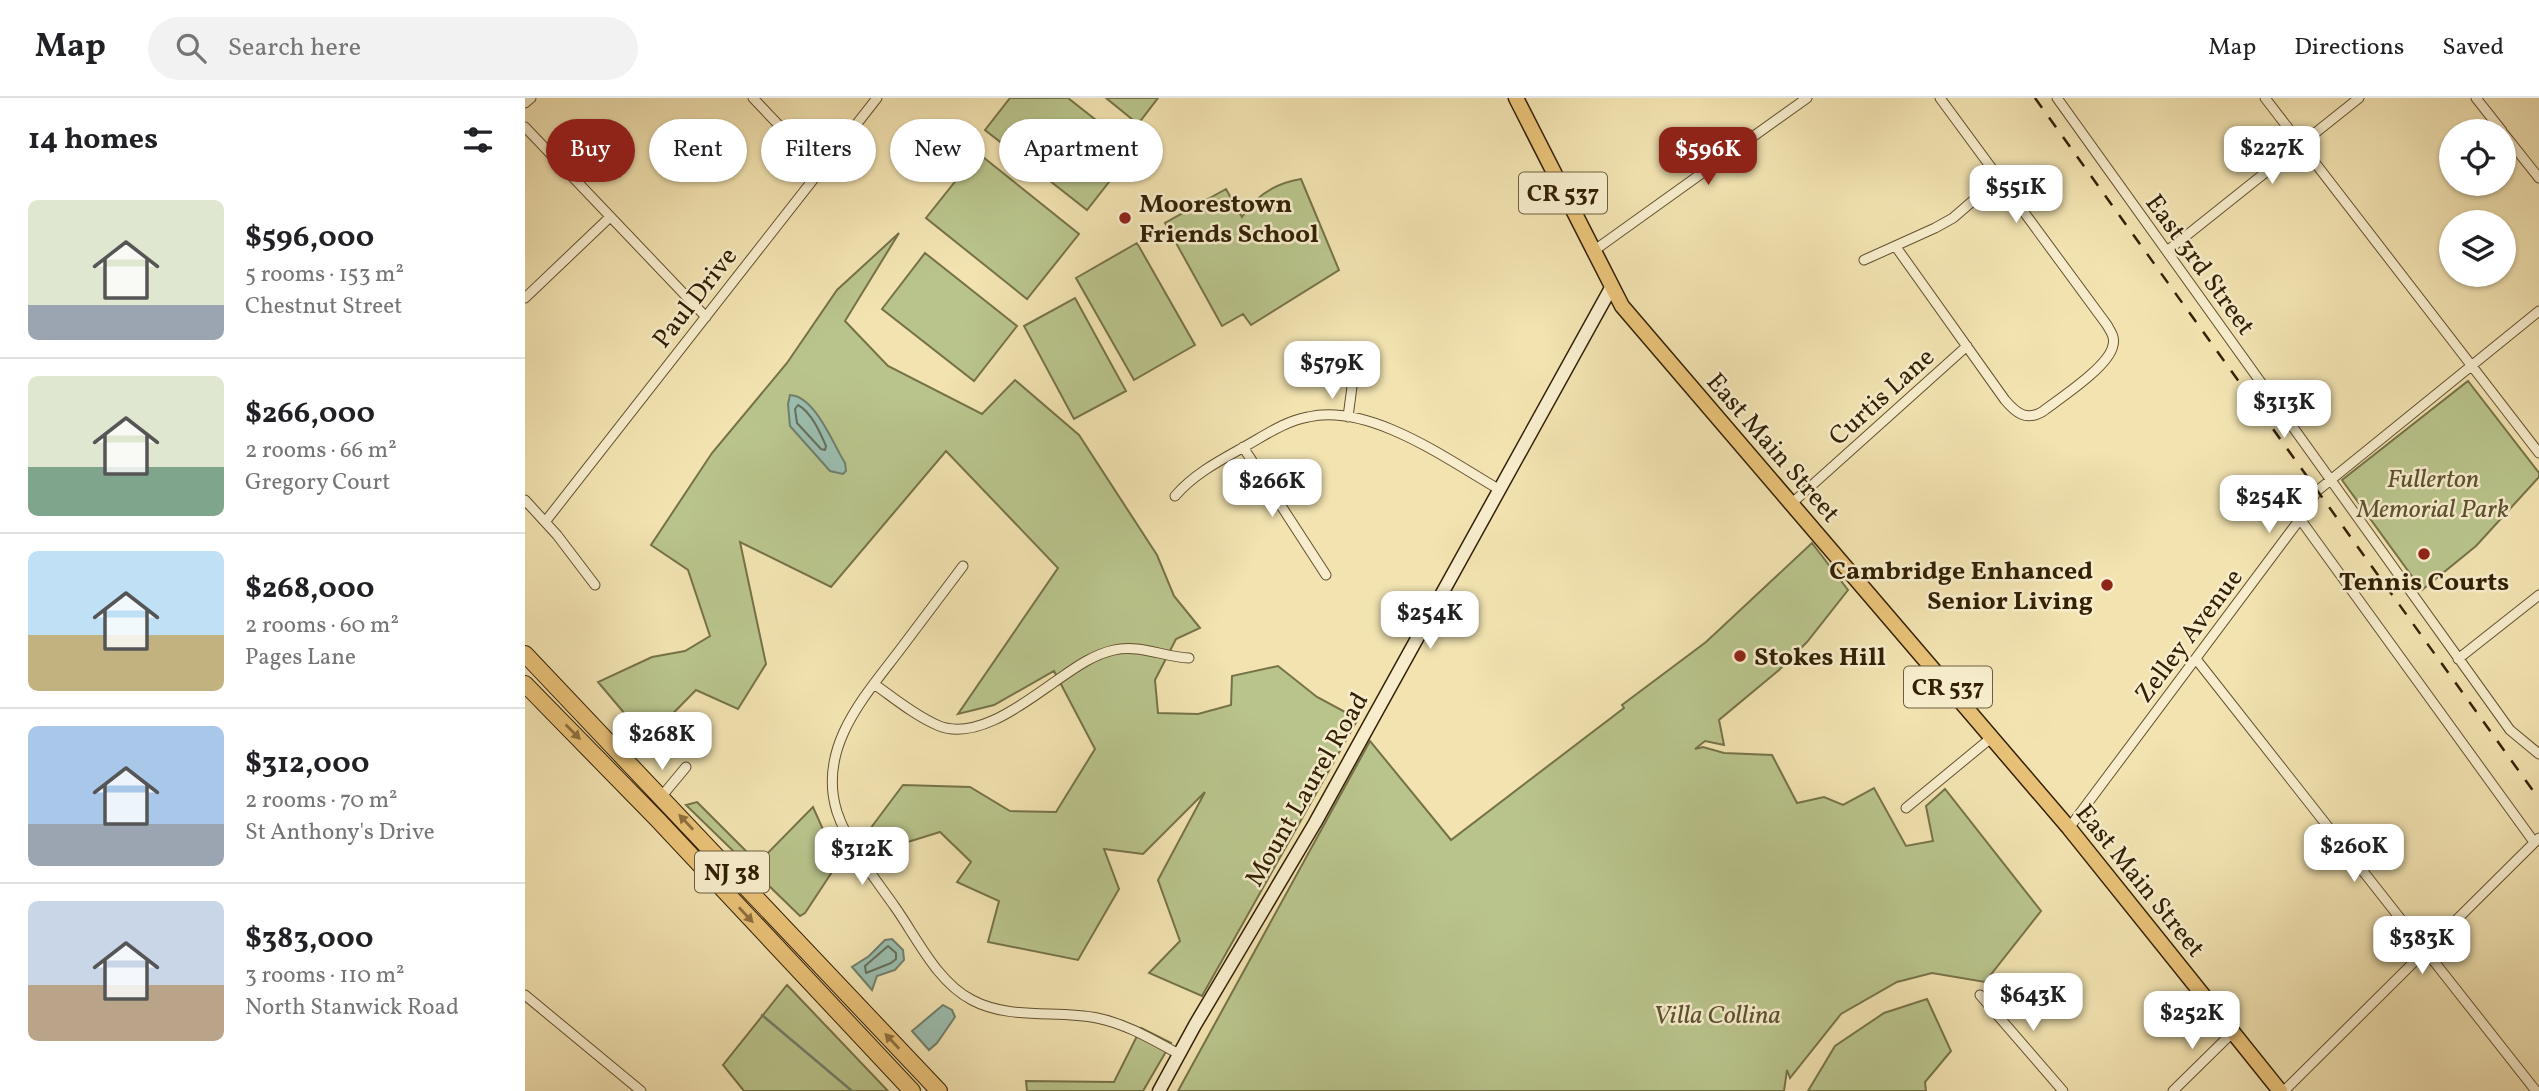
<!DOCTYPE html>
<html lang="en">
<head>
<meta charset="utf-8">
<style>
	:root { --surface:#fff; --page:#f2f2f2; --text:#202124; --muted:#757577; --line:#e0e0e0; --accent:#8f2418 }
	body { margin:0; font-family:Vollkorn,serif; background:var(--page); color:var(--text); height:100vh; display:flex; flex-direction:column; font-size:26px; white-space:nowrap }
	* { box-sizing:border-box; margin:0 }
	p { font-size:23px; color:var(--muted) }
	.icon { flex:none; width:38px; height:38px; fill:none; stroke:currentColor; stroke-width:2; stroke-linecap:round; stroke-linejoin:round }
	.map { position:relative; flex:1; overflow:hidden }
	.sheet { display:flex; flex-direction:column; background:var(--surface); width:525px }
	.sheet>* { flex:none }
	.top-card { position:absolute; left:21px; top:21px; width:665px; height:63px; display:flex; gap:14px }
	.tools { position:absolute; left:1914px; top:21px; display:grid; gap:14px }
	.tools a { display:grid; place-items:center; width:77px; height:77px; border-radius:50%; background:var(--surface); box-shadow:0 2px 5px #0004; font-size:35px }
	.price { position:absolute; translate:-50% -60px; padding:0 16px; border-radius:14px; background:#fff; color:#222; font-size:23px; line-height:46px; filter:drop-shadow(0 2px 4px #0008) }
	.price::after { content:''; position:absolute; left:50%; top:42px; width:21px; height:16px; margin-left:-10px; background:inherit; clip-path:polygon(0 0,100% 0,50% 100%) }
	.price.current { background:var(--accent); color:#fff }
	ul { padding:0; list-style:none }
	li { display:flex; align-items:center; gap:21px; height:175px; padding:0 28px }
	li+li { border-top:2px solid var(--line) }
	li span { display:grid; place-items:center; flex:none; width:196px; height:140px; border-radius:10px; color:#555 }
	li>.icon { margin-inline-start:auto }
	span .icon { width:84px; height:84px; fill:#fffc; stroke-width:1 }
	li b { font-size:30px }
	h2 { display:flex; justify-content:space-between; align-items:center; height:84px; padding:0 28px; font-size:30px }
	.pill { padding:0 24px; border-radius:32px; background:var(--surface); box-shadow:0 2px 5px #0004; font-size:24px; line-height:63px }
	.pill.current { background:var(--accent); color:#fff }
	header { display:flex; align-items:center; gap:42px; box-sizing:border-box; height:98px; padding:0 35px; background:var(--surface); border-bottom:2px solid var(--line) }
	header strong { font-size:33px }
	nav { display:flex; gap:38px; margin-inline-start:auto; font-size:24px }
	.search { width:490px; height:63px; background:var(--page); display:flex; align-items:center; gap:18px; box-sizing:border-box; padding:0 24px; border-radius:38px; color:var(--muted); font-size:26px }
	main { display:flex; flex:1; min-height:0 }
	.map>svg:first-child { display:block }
</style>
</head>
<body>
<header>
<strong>Map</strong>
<div class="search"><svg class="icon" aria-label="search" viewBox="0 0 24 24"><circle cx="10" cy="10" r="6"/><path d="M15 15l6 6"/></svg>Search here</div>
<nav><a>Map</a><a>Directions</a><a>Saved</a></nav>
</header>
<main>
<section class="sheet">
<h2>14 homes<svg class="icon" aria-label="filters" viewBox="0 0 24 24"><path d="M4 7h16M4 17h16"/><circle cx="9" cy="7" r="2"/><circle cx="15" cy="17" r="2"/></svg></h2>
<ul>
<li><span style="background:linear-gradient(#dfe7d0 75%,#9aa5b1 0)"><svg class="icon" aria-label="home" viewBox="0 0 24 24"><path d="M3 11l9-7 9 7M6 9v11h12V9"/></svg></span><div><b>$596,000</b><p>5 rooms · 153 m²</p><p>Chestnut Street</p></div></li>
<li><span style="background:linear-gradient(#dfe7d0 65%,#7fa58c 0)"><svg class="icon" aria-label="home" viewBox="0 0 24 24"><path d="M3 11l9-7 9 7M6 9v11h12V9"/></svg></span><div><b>$266,000</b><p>2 rooms · 66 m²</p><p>Gregory Court</p></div></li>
<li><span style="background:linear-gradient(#bfe0f5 60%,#c2b280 0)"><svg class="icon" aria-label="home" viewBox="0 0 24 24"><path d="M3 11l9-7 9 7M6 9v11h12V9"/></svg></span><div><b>$268,000</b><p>2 rooms · 60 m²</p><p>Pages Lane</p></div></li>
<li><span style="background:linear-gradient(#a9c7e8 70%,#9aa5b1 0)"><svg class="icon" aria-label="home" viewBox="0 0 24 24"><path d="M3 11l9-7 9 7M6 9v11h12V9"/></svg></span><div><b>$312,000</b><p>2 rooms · 70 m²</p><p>St Anthony's Drive</p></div></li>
<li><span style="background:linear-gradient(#c9d6e8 60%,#b9a48a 0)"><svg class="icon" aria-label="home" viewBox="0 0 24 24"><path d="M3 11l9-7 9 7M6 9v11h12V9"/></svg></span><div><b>$383,000</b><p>3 rooms · 110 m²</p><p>North Stanwick Road</p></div></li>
</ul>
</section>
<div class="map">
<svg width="2014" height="993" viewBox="0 0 2014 993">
	<rect width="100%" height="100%" fill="#f2e3b1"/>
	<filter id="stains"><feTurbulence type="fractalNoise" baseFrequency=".00286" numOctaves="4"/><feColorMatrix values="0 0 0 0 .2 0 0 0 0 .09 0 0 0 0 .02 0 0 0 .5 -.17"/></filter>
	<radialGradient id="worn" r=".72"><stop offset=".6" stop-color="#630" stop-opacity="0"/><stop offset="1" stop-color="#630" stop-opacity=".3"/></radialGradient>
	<path fill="#b9c48c" stroke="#767248" stroke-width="2" d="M485,0h58l66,52 -47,60 -102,-80z
		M581,0h52l-20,26z
		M453,55l101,81 -52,65 -101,-81z
		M776,81l38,91 -88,55 -8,-11 -21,12 -57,-103 61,-34 16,28c14,-22 34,-34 59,-38z
		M374,135l-54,88 43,45 94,48 33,-34 64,55 78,120 17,41 26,32 -24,11 -21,41 3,33 40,1 33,-9 1,-29 46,-10 39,31 41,22 -156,277 -53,-23 31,-32 -22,-61 47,-88 -62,62 -39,-5 15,40 -41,71 -90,-18 11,-41 -42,-19 14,-20 -31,-30 -48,15 -22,-18 33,-44 67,2 40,24 46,1 39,-63 -41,-78 -60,34 -36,9 100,-146 -112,-117 -115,136 -91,-45 26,122 -28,45 -42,-19 -49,50 -49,-58 54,-25 33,-6 25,-15 -22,-66 -37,-25 61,-92 75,-90 50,-73z
		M612,145l58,102 -61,35 -58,-102z
		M400,155l92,73 -43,55 -92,-72z
		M550,200l51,93 -52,28 -50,-93z
		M1943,283l71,92v4l-63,69 -54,44 -80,-110z
		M1287,445l36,47 -41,52 -28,28 -60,50 5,25 -19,-4 -10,8 8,-2 21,6 48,2 25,48 27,-6 19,8 31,-17 32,58 27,-5 -7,-35 19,-17 96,122 -56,71 -53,-9 -35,9 -56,32 -51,64 -3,-8 -3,21h-606l192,-350 81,99 173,-132 -2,-3 84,-63z
		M172,704l61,61 55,-56 25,56 -33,50 -5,3 -114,-111z
		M262,887l101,106h-144l-21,-26z
		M1402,901l24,52 -26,31 1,9h-118l27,-45 49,-33z
		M616,930l30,15 -28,48h-116l-1,-10 88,1z"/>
	<path fill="#9bbeb0" stroke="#717f6c" stroke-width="2" d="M265,297c25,1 43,49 55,68l1,8 -3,3 -13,-3 -40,-45 -2,-22z
		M367,841l11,11 1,10 -9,10 -18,6 -5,14 -20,-23 17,-11 16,-16z
		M418,907l9,5 3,7 -18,26 -8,7 -17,-19z"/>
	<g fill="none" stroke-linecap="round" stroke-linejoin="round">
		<path stroke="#676f5a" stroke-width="2" d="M273,307c13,7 22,27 28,41l-1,4 -4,-1 -24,-26 -2,-14z
			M363,848l8,7v6l-5,4 -25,10 -1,-7z"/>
		<path stroke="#717f6c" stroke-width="2.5" d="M237,917l90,76"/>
		<defs>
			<path id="street" d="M228,0l57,60 12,9
				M1532,0l453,632 29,24
				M1740,0l274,355
				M1951,0l26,33
				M0,5l6,-5
				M0,29l181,190
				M1979,36l35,44
				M1371,149l109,153c11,13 21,21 37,12 17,-13 68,-46 71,-67 2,-8 -2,-13 -6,-20l-167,-227
				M1642,153l192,-153
				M1067,154l215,-154
				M1339,162l71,-32 18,-10 45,-39
				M0,200l85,-81
				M823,319l8,-61
				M718,349l83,128
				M650,398c19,-22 44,-35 69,-49 20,-11 41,-26 64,-30 63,-14 140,43 192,73
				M0,402l32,35 38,50
				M1266,406l176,-158
				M1775,421l234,323
				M20,424l332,-424
				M438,468c-21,28 -43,57 -64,85 -35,46 -82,97 -62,161 12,35 37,65 58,95 22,31 42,75 77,93 37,20 85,10 125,18 30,6 56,22 82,36
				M1671,561l340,432
				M1933,561l81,-64
				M349,586c20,14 40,31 63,41 37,17 86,-21 116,-42 19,-13 38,-28 61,-33 25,-6 50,7 75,8
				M136,699l25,-30
				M1381,710l85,-70
				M1544,730l231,-309 17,-28 222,-180
				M0,897l116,96
				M1455,897l83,96
				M1648,993l59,-58
				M1759,993l255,-253"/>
			<path id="secondary" d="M634,993l36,-66 120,-202 296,-535"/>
			<path id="primary" d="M991,0l106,208 447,522 211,263"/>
			<path id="highway" d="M0,556l414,437
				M0,586l132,135 255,272"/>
		</defs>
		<use href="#street" stroke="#635130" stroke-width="11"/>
		<use href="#secondary" stroke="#332005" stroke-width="15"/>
		<use href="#primary" stroke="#332005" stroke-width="17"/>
		<use href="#highway" stroke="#332005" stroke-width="18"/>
		<use href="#street" stroke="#f7edcc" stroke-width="9"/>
		<use href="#secondary" stroke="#f7edcc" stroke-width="12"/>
		<use href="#primary" stroke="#e9c278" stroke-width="14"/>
		<use href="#highway" stroke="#e9c278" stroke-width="16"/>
		<path stroke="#332005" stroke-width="2.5" stroke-dasharray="12 12" stroke-linecap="butt" d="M1510,0l504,701"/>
	</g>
	<defs><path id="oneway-solid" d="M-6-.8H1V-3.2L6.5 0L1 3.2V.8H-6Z" transform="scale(1.75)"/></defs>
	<g fill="#8e713e">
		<use href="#oneway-solid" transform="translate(48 634) rotate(45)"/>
		<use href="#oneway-solid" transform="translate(161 724) rotate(-133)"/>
		<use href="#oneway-solid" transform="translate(221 817) rotate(47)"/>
		<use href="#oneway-solid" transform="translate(367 943) rotate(-133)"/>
	</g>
	<g fill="#8f2418" stroke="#f7edcc" stroke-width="2.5">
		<circle cx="600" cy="120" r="7"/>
		<circle cx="1899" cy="456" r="7"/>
		<circle cx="1582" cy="487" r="7"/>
		<circle cx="1215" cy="558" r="7"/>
	</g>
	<g text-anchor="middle" stroke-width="5" stroke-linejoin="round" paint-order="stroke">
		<g fill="#f7edcc" stroke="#6e5e41" stroke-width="2">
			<rect x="994" y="74.5" width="88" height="41" rx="5"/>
			<rect x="1379" y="568.5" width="88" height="41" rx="5"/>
			<rect x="170" y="753.5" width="74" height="41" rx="5"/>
		</g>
		<g font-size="24" font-weight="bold" fill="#332005">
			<text x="1038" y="103">CR 537</text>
			<text x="1423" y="597">CR 537</text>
			<text x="207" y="782">NJ 38</text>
		</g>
		<g font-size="26" font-weight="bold" fill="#332005" stroke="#f7edcc" text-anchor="start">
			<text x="614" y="114">Moorestown<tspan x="614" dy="30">Friends School</tspan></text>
			<text x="1568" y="481" text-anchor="end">Cambridge Enhanced<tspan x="1568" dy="30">Senior Living</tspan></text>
			<text x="1899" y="492" text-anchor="middle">Tennis Courts</text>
			<text x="1229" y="567">Stokes Hill</text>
		</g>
		<g font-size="26" fill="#332005" stroke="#f7edcc">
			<text transform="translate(1676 166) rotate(54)" y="9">East 3rd Street</text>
			<text transform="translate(169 199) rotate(-52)" y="9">Paul Drive</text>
			<text transform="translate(1356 298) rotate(-42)" y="9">Curtis Lane</text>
			<text transform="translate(1249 349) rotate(49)" y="9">East Main Street</text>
			<text transform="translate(1663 537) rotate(-53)" y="9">Zelley Avenue</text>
			<text transform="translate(781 691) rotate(-60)" y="9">Mount Laurel Road</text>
			<text transform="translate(1616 782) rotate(51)" y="9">East Main Street</text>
		</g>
		<g font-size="26" font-style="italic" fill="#5b512e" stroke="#f7edcc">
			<text x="1908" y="389">Fullerton<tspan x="1908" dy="30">Memorial Park</tspan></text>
			<text x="1192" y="925">Villa Collina</text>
		</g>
	</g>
	<rect width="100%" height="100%" filter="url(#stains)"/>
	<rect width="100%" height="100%" fill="url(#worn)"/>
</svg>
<div class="tools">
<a><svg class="icon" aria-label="locate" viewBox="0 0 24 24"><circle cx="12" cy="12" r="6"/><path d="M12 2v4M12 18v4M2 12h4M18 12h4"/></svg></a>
<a><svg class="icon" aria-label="layers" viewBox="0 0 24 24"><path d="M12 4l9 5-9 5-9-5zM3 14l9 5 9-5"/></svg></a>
</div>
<b class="price" style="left:1747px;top:88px">$227K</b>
<b class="price current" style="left:1183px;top:89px">$596K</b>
<b class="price" style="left:1491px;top:127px">$551K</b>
<b class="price" style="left:807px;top:303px">$579K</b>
<b class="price" style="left:1759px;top:342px">$313K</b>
<b class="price" style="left:747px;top:421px">$266K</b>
<b class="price" style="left:1744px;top:437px">$254K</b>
<b class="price" style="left:905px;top:553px">$254K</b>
<b class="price" style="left:137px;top:674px">$268K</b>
<b class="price" style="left:1829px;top:786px">$260K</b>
<b class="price" style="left:337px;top:789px">$312K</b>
<b class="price" style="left:1897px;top:878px">$383K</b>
<b class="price" style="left:1508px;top:935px">$643K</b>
<b class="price" style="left:1667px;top:953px">$252K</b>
<div class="top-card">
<a class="pill current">Buy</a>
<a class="pill">Rent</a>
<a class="pill">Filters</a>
<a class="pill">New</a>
<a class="pill">Apartment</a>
</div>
</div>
</main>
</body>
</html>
